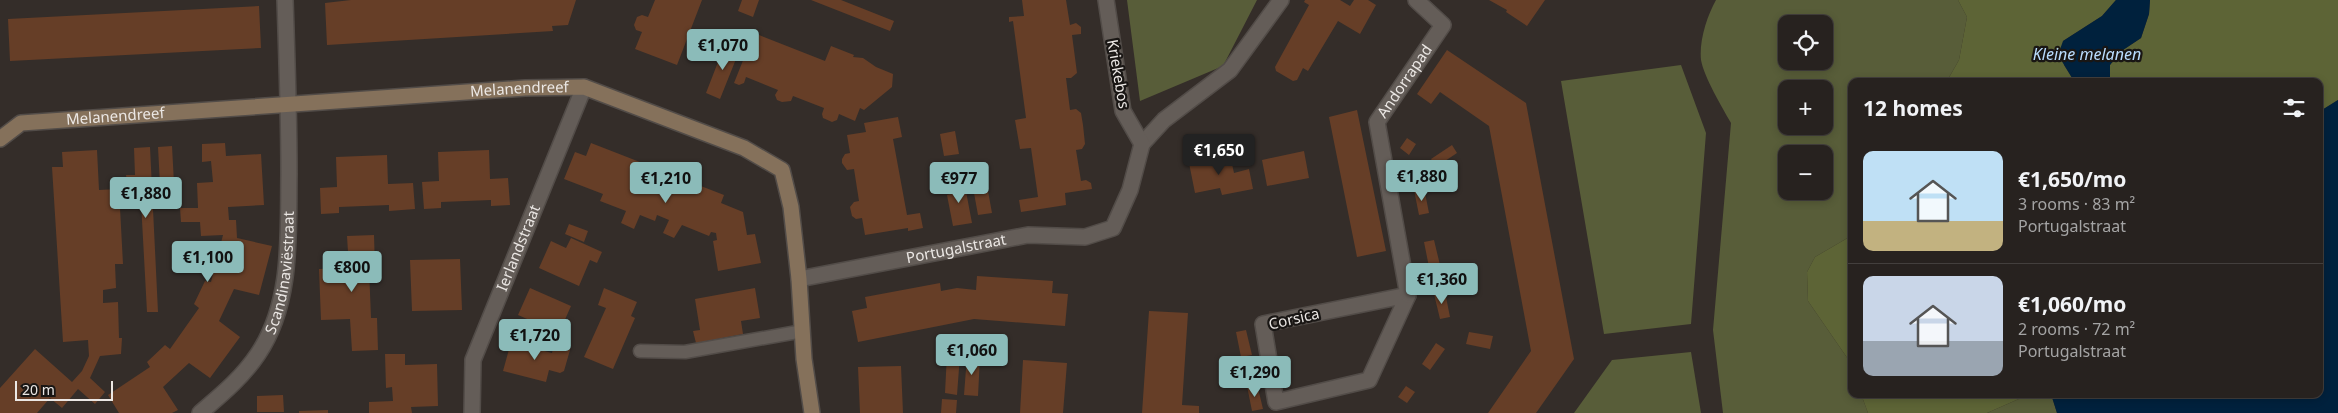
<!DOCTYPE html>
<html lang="en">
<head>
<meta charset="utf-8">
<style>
	:root { --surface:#27221f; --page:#2f2a28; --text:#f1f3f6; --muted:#a4a4a4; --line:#433f3d; --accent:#8bbbb9 }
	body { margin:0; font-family:"Noto Sans",sans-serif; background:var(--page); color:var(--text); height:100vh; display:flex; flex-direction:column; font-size:19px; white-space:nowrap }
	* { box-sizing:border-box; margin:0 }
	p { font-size:16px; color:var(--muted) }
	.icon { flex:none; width:28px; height:28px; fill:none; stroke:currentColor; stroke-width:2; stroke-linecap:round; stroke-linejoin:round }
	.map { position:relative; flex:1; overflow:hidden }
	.side { position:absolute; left:1848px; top:78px; width:475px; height:320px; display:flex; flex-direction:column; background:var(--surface); border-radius:10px; box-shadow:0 2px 8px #0003,0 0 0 1px var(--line) }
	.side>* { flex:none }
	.buttons { position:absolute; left:1778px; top:15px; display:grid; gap:10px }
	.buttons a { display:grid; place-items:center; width:55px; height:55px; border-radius:10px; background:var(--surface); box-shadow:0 2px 8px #0003,0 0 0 1px var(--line); font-size:25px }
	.scale { position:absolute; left:15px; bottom:12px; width:98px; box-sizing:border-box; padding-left:5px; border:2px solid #ebe7e4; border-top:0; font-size:14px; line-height:18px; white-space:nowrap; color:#ebe7e4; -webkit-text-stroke:4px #191614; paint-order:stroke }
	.price { position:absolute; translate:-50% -42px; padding:0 11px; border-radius:5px; background:var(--accent); color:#111; font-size:16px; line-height:32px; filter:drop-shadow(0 1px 2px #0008) }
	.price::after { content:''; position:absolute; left:50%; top:30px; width:15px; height:11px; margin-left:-8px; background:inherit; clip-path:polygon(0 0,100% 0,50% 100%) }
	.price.active { background:#222; color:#fff }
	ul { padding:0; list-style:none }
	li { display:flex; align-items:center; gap:15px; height:125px; padding:0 15px }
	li+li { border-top:1px solid var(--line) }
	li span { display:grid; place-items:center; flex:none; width:140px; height:100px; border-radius:10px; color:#555 }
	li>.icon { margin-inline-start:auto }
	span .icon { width:60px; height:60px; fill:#fffc; stroke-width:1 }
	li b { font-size:21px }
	h2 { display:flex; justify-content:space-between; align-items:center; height:60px; padding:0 15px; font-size:21px }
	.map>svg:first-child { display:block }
</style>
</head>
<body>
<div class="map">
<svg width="2338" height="413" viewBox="0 0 2338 413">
	<rect width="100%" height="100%" fill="#342d29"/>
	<path fill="#585d39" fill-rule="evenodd" d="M1127,0h130l-34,66 -83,35z
		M1716,0h242l9,17 -8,43 -12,21h-96v155l-36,21 -8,15 1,29 40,58 3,8v27h10l7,19h-145l-10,-83 18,-207c-9,-16 -27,-46 -30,-63 -2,-19 6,-44 15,-60zM1786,24h38v37h-38zM1786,89h38v37h-38zM1786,154h38v37h-38z
		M1681,65l25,68 -15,191 -87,10 -43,-253z
		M1691,352l10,61h-127l38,-53z
		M2030,394h21l6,19h-70z"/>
	<path fill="#5d6436" d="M1958,0h158l-14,16 -39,25 1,24 10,16h-127l12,-21 8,-43z
		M2150,0h188v100l-16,10 -3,5v-34h-209v-16l10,-13 21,-14 8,-24z
		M1851,236v131l-3,-8 -40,-58 -1,-29 8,-15z
		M1861,394h169l-43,19h-119z"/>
	<path fill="#00213d" d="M2116,0h34l-1,14 -8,24 -21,14 -10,13v16h-36l-16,-26 5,-14 39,-25z
		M2338,100v313h-281l-6,-19h268v-279l3,-5z"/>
	<path fill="#663e27" d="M351,0h225l-8,25 -16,1 1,5 -226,14 -2,-42z
		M655,0h47l-25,65 -42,-16 7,-17 -6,-2 -2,-5 3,-8 5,-2 6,2z
		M759,0l-6,17 -15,-6 4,-11z
		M811,0h30l53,21 -4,10z
		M1022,0h44l4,25 6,-2 5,4v7l-9,1 5,38 -6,5h-5l4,32 6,-1 5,4 2,12 2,19 -3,5 -6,1 5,31 5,-1 5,3 1,6 -27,4 1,12 -45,7 -2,-12 19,-3 -7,-49 -11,1 -5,-29 11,-2 -13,-97 -4,1v-5l15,-1z
		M1305,0h35l10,6 4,-6h14l8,5 -16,29 -22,-13 -30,50 -5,-3 -6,12 -4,1 -17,-10 -1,-4 34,-62 -5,-3z
		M1489,0h56l-18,26 -21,-14 1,-2z
		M259,6l2,42 -251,13 -2,-42z
		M754,33l71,28 6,-15 23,9 -1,2 10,1 13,9 17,7 -1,13 -28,23 -4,-2 -5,13 -16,-7 -2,6 -5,2 -9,-4 -1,-4 2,-6 -31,-12 -2,5 -9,1 -5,-2 -2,-5 3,-5 -32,-13 -2,6 -5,2 -5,-2z
		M725,44l15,5 -20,50 -14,-6z
		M1447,50l79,53 48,256 -38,54h-48l43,-62 -42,-225 -49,-34 -9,12 -14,-10z
		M1357,110l29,141 -29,6 -28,-140z
		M898,117l4,20 -9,2 14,76 13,-2 3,15 -15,3v-3l-43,7 -3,-17 -6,1 -4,-3 -2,-9 4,-5 5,-1 -5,-32 -7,1 -5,-7v-4l3,-5 5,-1 -3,-18 19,-3 -2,-9z
		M955,131l4,23 -15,2 -4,-22z
		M1407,138l9,6 -7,11 -9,-7z
		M225,143l1,13 35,-2 3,51 -36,2 1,13h7l1,18 35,8 -13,49 -25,-6 -15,32 21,16 -30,41 -21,-15 -26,24 15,23 -6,3h-53l-11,-18 42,-28 -3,-5 18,-17 5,4 29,-41 -5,-4 11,-23 6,1 12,-47 -22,1 -1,-14h-19l-1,-14h18l-1,-25 16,-1 -2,-21 -9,1v-18z
		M591,143l54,21 -7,18 25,10 7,-18 54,21 -3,8 22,9 4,23 8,-1 6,29 -43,8 -5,-30 4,-1 -1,-7 -5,-1 -2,4 -27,-11 -8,13 -11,-5 6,-13 -12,-5 -2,6 -15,-6 -6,14 -13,-6 5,-12 -26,-10 3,-7 -39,-15 11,-27 11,4z
		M1452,145l5,8 -21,14 -5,-8z
		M172,146l2,37 -14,2 -2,-38z
		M150,147l8,165h-11l-6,-110 -11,1 -4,-28h9l-1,-27z
		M97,150l2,40 20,-1 4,75h-8l1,24 -13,2v13l15,-1 1,36h3l-1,16 -21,2 -10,22 15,14 -10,12 -17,-15 -16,19 -12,-10 -13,15h-37v-25l35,-39 37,33 10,-11 7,-15 -1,-16 -25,2 -11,-175h11l-1,-15z
		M489,150l1,29 18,-1 2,27 -19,1v-6l-50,2v6l-17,1 -2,-27 17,-1 -1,-29z
		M1304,151l5,27 -42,8 -5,-26z
		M387,155l1,29 25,-1 2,26 -26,2v-6l-50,2v6l-18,1 -1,-26 17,-1 -1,-30z
		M1230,155l4,18 15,-4 4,20 -31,6 -2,-7 -25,5 -6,-30z
		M986,180l6,33 -14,2 -6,-33z
		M964,181l8,42 -19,3 -6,-31 4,-1 -2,-11z
		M1424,188l5,25 -10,2 -5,-25z
		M569,224l19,7 -4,11 -19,-8z
		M374,235l1,33h-6l2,50h6l1,32 -26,1 -2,-32 -29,1 -2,-51 30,-1 -2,-32z
		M571,238l31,14 -5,11 -7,-3 -11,26 -40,-18 12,-27 15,7z
		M1434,240l6,25 -11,2 -5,-25z
		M460,259l2,51 -50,1 -2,-51z
		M977,276l76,5 -1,12 16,1 -3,32 -91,-7 -116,23 -6,-31 15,-3 -2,-11 75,-14 1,8 16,-3 19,2z
		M530,288l41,18 -12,27 -41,-18z
		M604,288l33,14 -6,14 4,2 -22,51 -29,-12 22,-49 -8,-3z
		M755,288l5,30 -19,3 2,13 -47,9 -3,-12 7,-1 -5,-31z
		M1445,292l5,25 -10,2 -6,-25z
		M1149,311l39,2 -6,92 17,1v7h-57z
		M1246,330l6,25 -11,2 -5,-25z
		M1469,332l24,4 -3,13 -24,-5z
		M511,342l41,11 2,-9 16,6 -6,21 -4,2 -11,-3 -3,12 -43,-11z
		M1436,343l9,6 -15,21 -8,-6z
		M385,354h20v11l32,-1 1,42 -27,1 1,6h-43v-11l24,-1 -1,-14 -6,1z
		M947,354l13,1 -3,40 -12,-2z
		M967,356l13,1 -2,39 -14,-1z
		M1023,360l44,3 -4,50h-43z
		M901,366l2,47h-43l-2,-46z
		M1257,384l6,25 -11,2 -5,-25z
		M1406,386l9,6 -8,11 -9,-6z
		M283,395l1,17h-27v-16z
		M942,399l15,1 -1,13h-15z
		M328,410v3h-29v-2z"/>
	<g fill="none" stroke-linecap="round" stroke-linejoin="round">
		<defs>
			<path id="lane" d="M640,351l45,1 118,-21"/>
			<g id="street">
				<path d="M1142,144l22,-24 66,-50 51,-70"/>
				<path id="s1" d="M799,279l229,-44 57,2 28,-9 17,-38 12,-46 -19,-33 -17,-111"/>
				<path d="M1408,295l-39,85 -93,22 -13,-78z"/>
				<path id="s2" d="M1408,295l-31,-173 66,-97 -27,-25"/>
				<path id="s3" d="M200,413c21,-18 42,-35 58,-59 35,-52 30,-120 31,-180 0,-58 -2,-116 -4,-174"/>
				<path id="s4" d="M472,413l1,-53 111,-273"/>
			</g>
			<g id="secondary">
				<path id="s5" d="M0,139l21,-16 504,-35 59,-1 160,61 38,22 9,37 8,72 5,80 8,54"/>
			</g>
		</defs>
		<use href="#lane" stroke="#524c48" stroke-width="15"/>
		<use href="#street" stroke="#524c48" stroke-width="18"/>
		<use href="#secondary" stroke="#524c48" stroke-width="18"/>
		<use href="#lane" stroke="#645d58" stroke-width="12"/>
		<use href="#street" stroke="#645d58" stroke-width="15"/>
		<use href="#secondary" stroke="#85715b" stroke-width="15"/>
	</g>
	<g text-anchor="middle" stroke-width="4.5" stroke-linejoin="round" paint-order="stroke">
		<g font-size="15" fill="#ebe7e4" stroke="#191614">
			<text transform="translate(1118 74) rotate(80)" y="5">Kriekebos</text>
			<text dy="5" stroke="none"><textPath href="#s2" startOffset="225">Andorrapad</textPath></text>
			<text dy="5" stroke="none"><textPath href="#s5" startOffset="526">Melanendreef</textPath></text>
			<text dy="5" stroke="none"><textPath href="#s5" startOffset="121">Melanendreef</textPath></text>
			<text dy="5" stroke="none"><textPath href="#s4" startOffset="174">Ierlandstraat</textPath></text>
			<text dy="5" stroke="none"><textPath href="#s1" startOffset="160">Portugalstraat</textPath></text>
			<text dy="5" stroke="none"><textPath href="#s3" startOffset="169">Scandinaviëstraat</textPath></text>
			<text transform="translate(1294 319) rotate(-13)" y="5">Corsica</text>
		</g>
		<g font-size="16" font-style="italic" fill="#badcfd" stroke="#191614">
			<text x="2087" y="60">Kleine melanen</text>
		</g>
	</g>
</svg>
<div class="buttons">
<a><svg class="icon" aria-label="locate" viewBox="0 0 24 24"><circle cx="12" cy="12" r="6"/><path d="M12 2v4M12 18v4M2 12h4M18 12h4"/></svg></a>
<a>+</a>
<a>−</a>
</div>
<div class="scale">20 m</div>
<b class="price" style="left:723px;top:71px">€1,070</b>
<b class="price active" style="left:1219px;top:176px">€1,650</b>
<b class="price" style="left:1422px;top:202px">€1,880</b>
<b class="price" style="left:666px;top:204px">€1,210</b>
<b class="price" style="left:959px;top:204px">€977</b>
<b class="price" style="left:146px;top:219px">€1,880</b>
<b class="price" style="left:208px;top:283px">€1,100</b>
<b class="price" style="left:352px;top:293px">€800</b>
<b class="price" style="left:1442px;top:305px">€1,360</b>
<b class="price" style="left:535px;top:361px">€1,720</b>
<b class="price" style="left:972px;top:376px">€1,060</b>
<b class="price" style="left:1255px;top:398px">€1,290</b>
<section class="side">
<h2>12 homes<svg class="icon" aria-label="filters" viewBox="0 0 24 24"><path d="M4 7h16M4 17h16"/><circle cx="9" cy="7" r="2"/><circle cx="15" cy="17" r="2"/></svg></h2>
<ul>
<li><span style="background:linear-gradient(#bfe0f5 70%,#c2b280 0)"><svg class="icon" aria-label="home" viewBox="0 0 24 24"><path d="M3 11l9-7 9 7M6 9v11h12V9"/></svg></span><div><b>€1,650/mo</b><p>3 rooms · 83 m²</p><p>Portugalstraat</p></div></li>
<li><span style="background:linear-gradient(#c9d6e8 65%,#9aa5b1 0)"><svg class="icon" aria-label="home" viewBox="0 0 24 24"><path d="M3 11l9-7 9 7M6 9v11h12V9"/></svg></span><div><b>€1,060/mo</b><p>2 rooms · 72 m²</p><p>Portugalstraat</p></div></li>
</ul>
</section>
</div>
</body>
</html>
